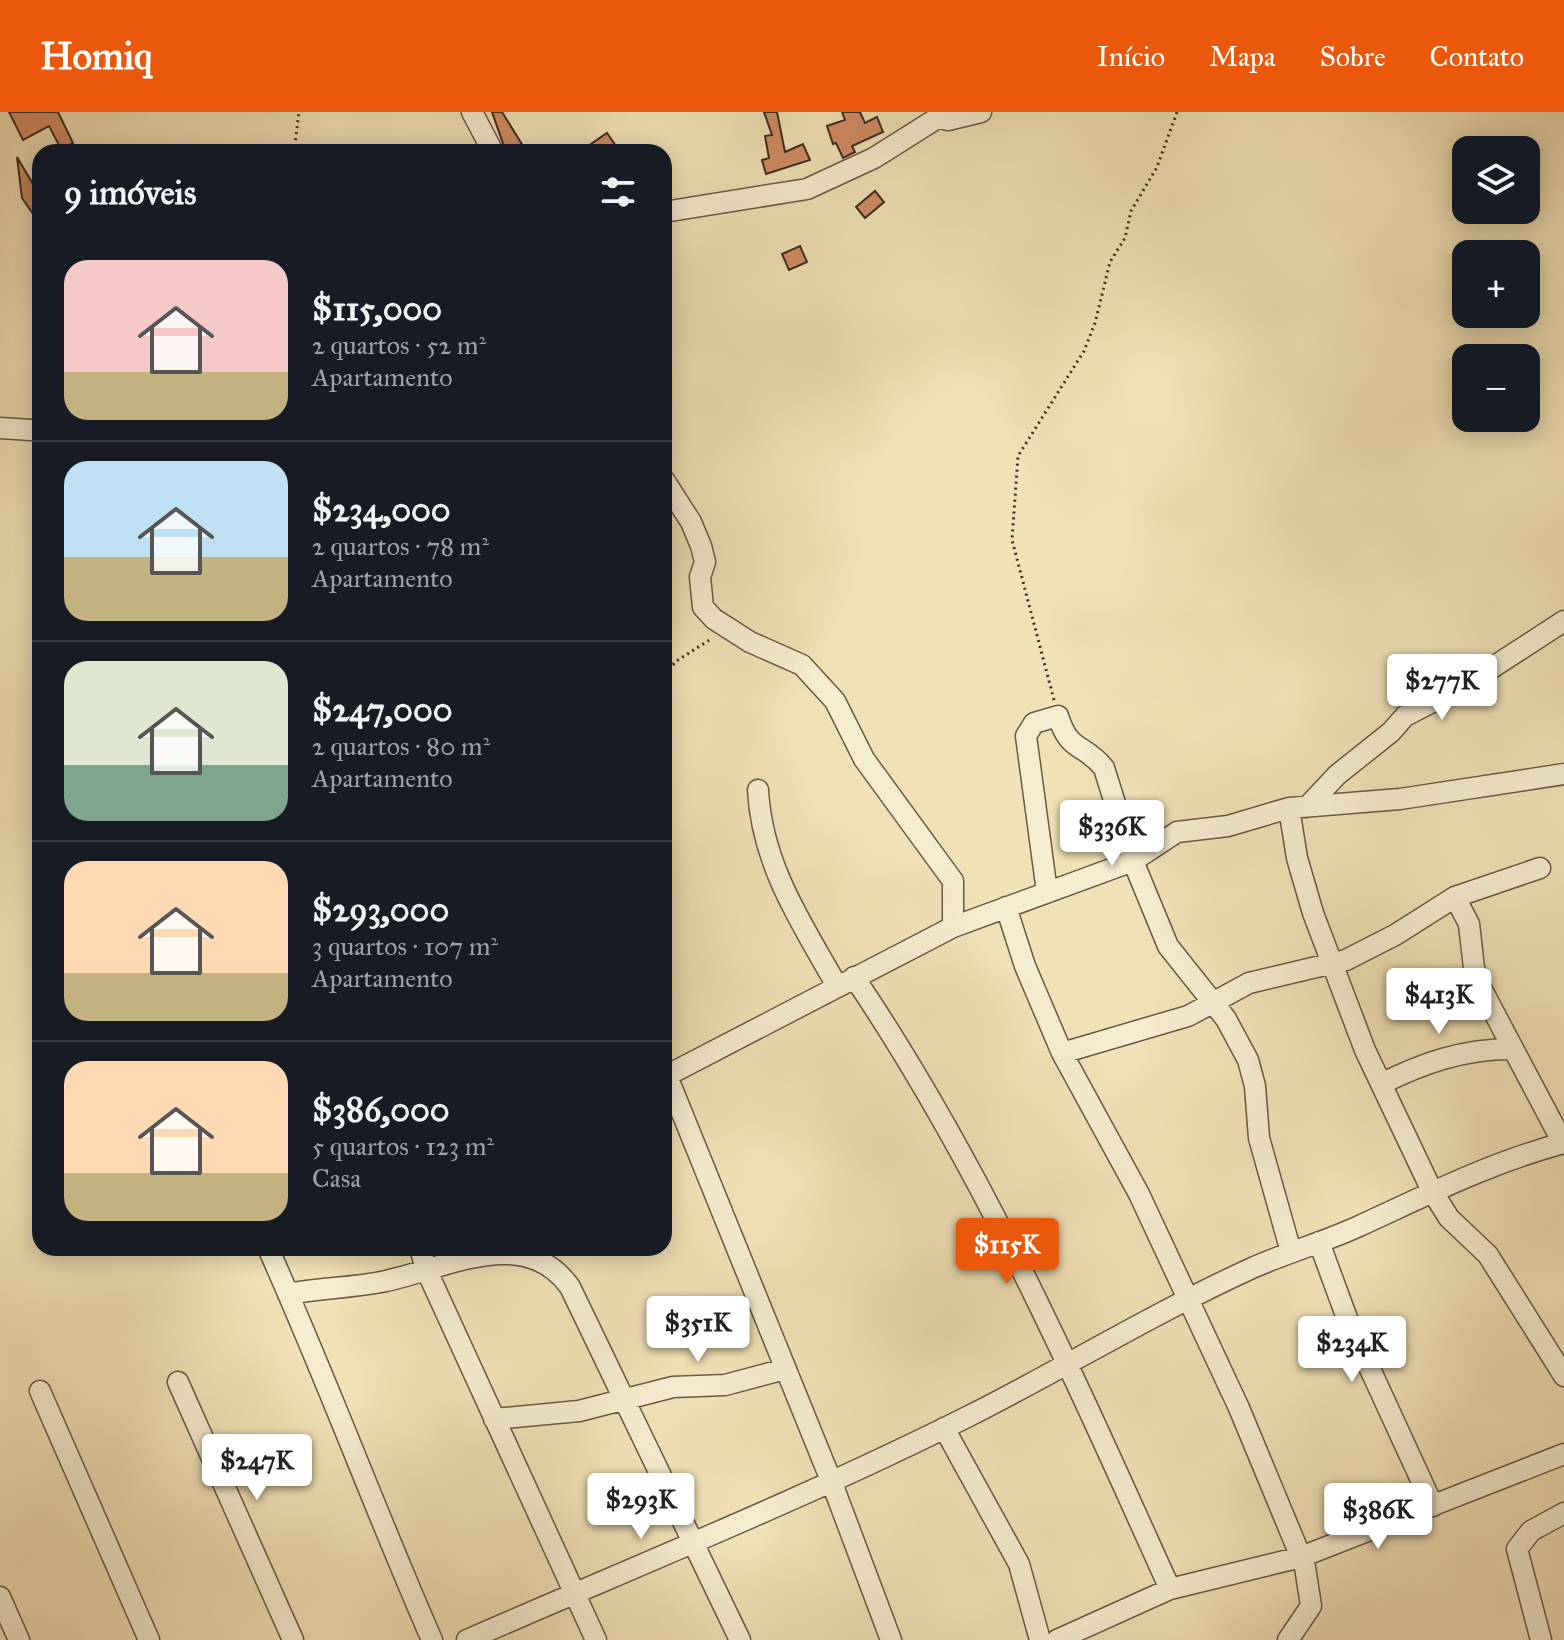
<!DOCTYPE html>
<html lang="pt">
<head>
<meta charset="utf-8">
<style>
	:root { --surface:#171b24; --page:#242831; --text:#f1f3f6; --muted:#9ea1a6; --line:#363941; --accent:#ea580c }
	body { margin:0; font-family:"IM FELL Great Primer",serif; background:var(--page); color:var(--text); height:100vh; display:flex; flex-direction:column; font-size:30px; white-space:nowrap }
	* { box-sizing:border-box; margin:0 }
	p { font-size:26px; color:var(--muted) }
	.icon { flex:none; width:44px; height:44px; fill:none; stroke:currentColor; stroke-width:2; stroke-linecap:round; stroke-linejoin:round }
	.map { position:relative; flex:1; overflow:hidden }
	.details { position:absolute; left:32px; top:32px; width:640px; height:1112px; display:flex; flex-direction:column; background:var(--surface); border-radius:24px; box-shadow:0 4px 20px #0003 }
	.details>* { flex:none }
	.controls { position:absolute; left:1452px; top:24px; display:grid; gap:16px }
	.controls a { display:grid; place-items:center; width:88px; height:88px; border-radius:16px; background:var(--surface); box-shadow:0 4px 20px #0003; font-size:40px }
	.price { position:absolute; translate:-50% -68px; padding:0 18px; border-radius:8px; background:#fff; color:#222; font-size:26px; line-height:52px; filter:drop-shadow(0 2px 4px #0008) }
	.price::after { content:''; position:absolute; left:50%; top:48px; width:24px; height:18px; margin-left:-12px; background:inherit; clip-path:polygon(0 0,100% 0,50% 100%) }
	.price.selected { background:var(--accent); color:#fff }
	ul { padding:0; list-style:none }
	li { display:flex; align-items:center; gap:24px; height:200px; padding:0 32px }
	li+li { border-top:2px solid var(--line) }
	li span { display:grid; place-items:center; flex:none; width:224px; height:160px; border-radius:24px; color:#555 }
	li>.icon { margin-inline-start:auto }
	span .icon { width:96px; height:96px; fill:#fffc; stroke-width:1 }
	li b { font-size:34px }
	h2 { display:flex; justify-content:space-between; align-items:center; height:96px; padding:0 32px; font-size:34px }
	header { display:flex; align-items:center; gap:48px; box-sizing:border-box; height:112px; padding:0 40px; background:var(--accent); color:#fff }
	header strong { font-size:38px }
	nav { display:flex; gap:44px; margin-inline-start:auto; font-size:28px }
	.map>svg:first-child { display:block }
</style>
</head>
<body>
<header>
<strong>Homiq</strong>
<nav><a>Início</a><a>Mapa</a><a>Sobre</a><a>Contato</a></nav>
</header>
<div class="map">
<svg width="1564" height="1528" viewBox="0 0 1564 1528">
	<rect width="100%" height="100%" fill="#f1e1b6"/>
	<filter id="stains"><feTurbulence type="fractalNoise" baseFrequency=".0025" numOctaves="4"/><feColorMatrix values="0 0 0 0 .2 0 0 0 0 .09 0 0 0 0 .02 0 0 0 .5 -.17"/></filter>
	<radialGradient id="worn" r=".72"><stop offset=".6" stop-color="#630" stop-opacity="0"/><stop offset="1" stop-color="#630" stop-opacity=".3"/></radialGradient>
	<path fill="#d18c64" stroke="#3b2b1f" stroke-width="2" d="M9,0h49l15,31 -12,6 -12,-23 -26,14z
		M492,0h10l21,34 -17,6z
		M764,0h13l8,40 18,-8 7,16 -44,14 -4,-14 7,-2 -4,-22 7,-1z
		M842,0h18l5,11 12,-6 6,15 -31,14 3,6 -12,6 -7,-15 -3,1 -6,-18 18,-6z
		M607,21l9,13 -8,6h-11l-6,-8z
		M17,45l23,39v28l-18,-26z
		M875,79l9,11 -19,16 -9,-11z
		M800,134l7,16 -18,8 -7,-16z"/>
	<g fill="none" stroke-linecap="round" stroke-linejoin="round">
		<defs>
			<path id="minor" d="M472,0l21,40
				M664,100l143,-23 67,-31 65,-41 9,3 33,-8
				M0,316l31,2
				M664,368l27,42 10,24 4,16 -5,15 3,30 11,12 36,23 52,23 33,36 29,58 89,122v46
				M758,678c4,75 43,132 79,196
				M1307,695l30,-32 54,-43 14,-16 62,-32 97,-63
				M1289,696l8,50 16,55 52,137 67,141 17,27 39,37 76,121
				M1047,780l-21,-156 8,-13 24,-7c12,38 25,26 46,52l29,93 35,85 58,73 22,41 7,26 4,52 32,114
				M1455,785l14,27 5,44 7,20 82,155
				M1006,795l19,59 37,87 77,141 100,214 66,159 6,39 -23,34
				M854,865c129,191 221,402 316,612
				M1062,941l126,-37 61,-33 97,-23 49,-25 60,-38 85,-29
				M667,964l165,407 59,157
				M664,965l289,-150 180,-66 44,-29 51,-6 61,-18 111,-9 164,-25
				M1381,972c42,-21 82,-35 131,-35
				M1319,1130l29,79 85,185
				M268,1136c58,129 107,262 164,392
				M420,1136l6,21 170,371
				M288,1182c31,-6 62,-6 93,-12 60,-11 143,-60 189,5l170,353
				M178,1270l115,258
				M40,1279l109,249
				M494,1307l85,-8 94,-24 52,-2 60,-16
				M944,1316l75,136 21,76
				M0,1485l19,43
				M467,1528c169,-74 339,-142 504,-225 93,-47 183,-102 279,-146 35,-16 72,-26 107,-42 68,-31 134,-65 207,-84
				M1057,1528l113,-51 131,-32 263,-103
				M1541,1528l-24,-91 14,-18 33,-18"/>
		</defs>
		<use href="#minor" stroke="#685845" stroke-width="23"/>
		<path stroke="#3b2b1f" stroke-width="3" stroke-dasharray="2 4" stroke-linecap="butt" d="M294,40l5,-40
			M664,561l14,-13 33,-21
			M1054,588l-42,-160 6,-84 66,-105 11,-28 15,-61 15,-24 6,-27 26,-44 20,-55"/>
		<use href="#minor" stroke="#f6ecd0" stroke-width="20"/>
	</g>
	<rect width="100%" height="100%" filter="url(#stains)"/>
	<rect width="100%" height="100%" fill="url(#worn)"/>
</svg>
<div class="controls">
<a><svg class="icon" aria-label="layers" viewBox="0 0 24 24"><path d="M12 4l9 5-9 5-9-5zM3 14l9 5 9-5"/></svg></a>
<a>+</a>
<a>−</a>
</div>
<b class="price" style="left:1442px;top:610px">$277K</b>
<b class="price" style="left:1112px;top:756px">$336K</b>
<b class="price" style="left:1439px;top:924px">$413K</b>
<b class="price selected" style="left:1007px;top:1174px">$115K</b>
<b class="price" style="left:698px;top:1252px">$351K</b>
<b class="price" style="left:1352px;top:1272px">$234K</b>
<b class="price" style="left:257px;top:1390px">$247K</b>
<b class="price" style="left:641px;top:1429px">$293K</b>
<b class="price" style="left:1378px;top:1439px">$386K</b>
<section class="details">
<h2>9 imóveis<svg class="icon" aria-label="filters" viewBox="0 0 24 24"><path d="M4 7h16M4 17h16"/><circle cx="9" cy="7" r="2"/><circle cx="15" cy="17" r="2"/></svg></h2>
<ul>
<li><span style="background:linear-gradient(#f6c9c9 70%,#c2b280 0)"><svg class="icon" aria-label="home" viewBox="0 0 24 24"><path d="M3 11l9-7 9 7M6 9v11h12V9"/></svg></span><div><b>$115,000</b><p>2 quartos · 52 m²</p><p>Apartamento</p></div></li>
<li><span style="background:linear-gradient(#bfe0f5 60%,#c2b280 0)"><svg class="icon" aria-label="home" viewBox="0 0 24 24"><path d="M3 11l9-7 9 7M6 9v11h12V9"/></svg></span><div><b>$234,000</b><p>2 quartos · 78 m²</p><p>Apartamento</p></div></li>
<li><span style="background:linear-gradient(#dfe7d0 65%,#7fa58c 0)"><svg class="icon" aria-label="home" viewBox="0 0 24 24"><path d="M3 11l9-7 9 7M6 9v11h12V9"/></svg></span><div><b>$247,000</b><p>2 quartos · 80 m²</p><p>Apartamento</p></div></li>
<li><span style="background:linear-gradient(#ffd9b3 70%,#c2b280 0)"><svg class="icon" aria-label="home" viewBox="0 0 24 24"><path d="M3 11l9-7 9 7M6 9v11h12V9"/></svg></span><div><b>$293,000</b><p>3 quartos · 107 m²</p><p>Apartamento</p></div></li>
<li><span style="background:linear-gradient(#ffd9b3 70%,#c2b280 0)"><svg class="icon" aria-label="home" viewBox="0 0 24 24"><path d="M3 11l9-7 9 7M6 9v11h12V9"/></svg></span><div><b>$386,000</b><p>5 quartos · 123 m²</p><p>Casa</p></div></li>
</ul>
</section>
</div>
</body>
</html>
